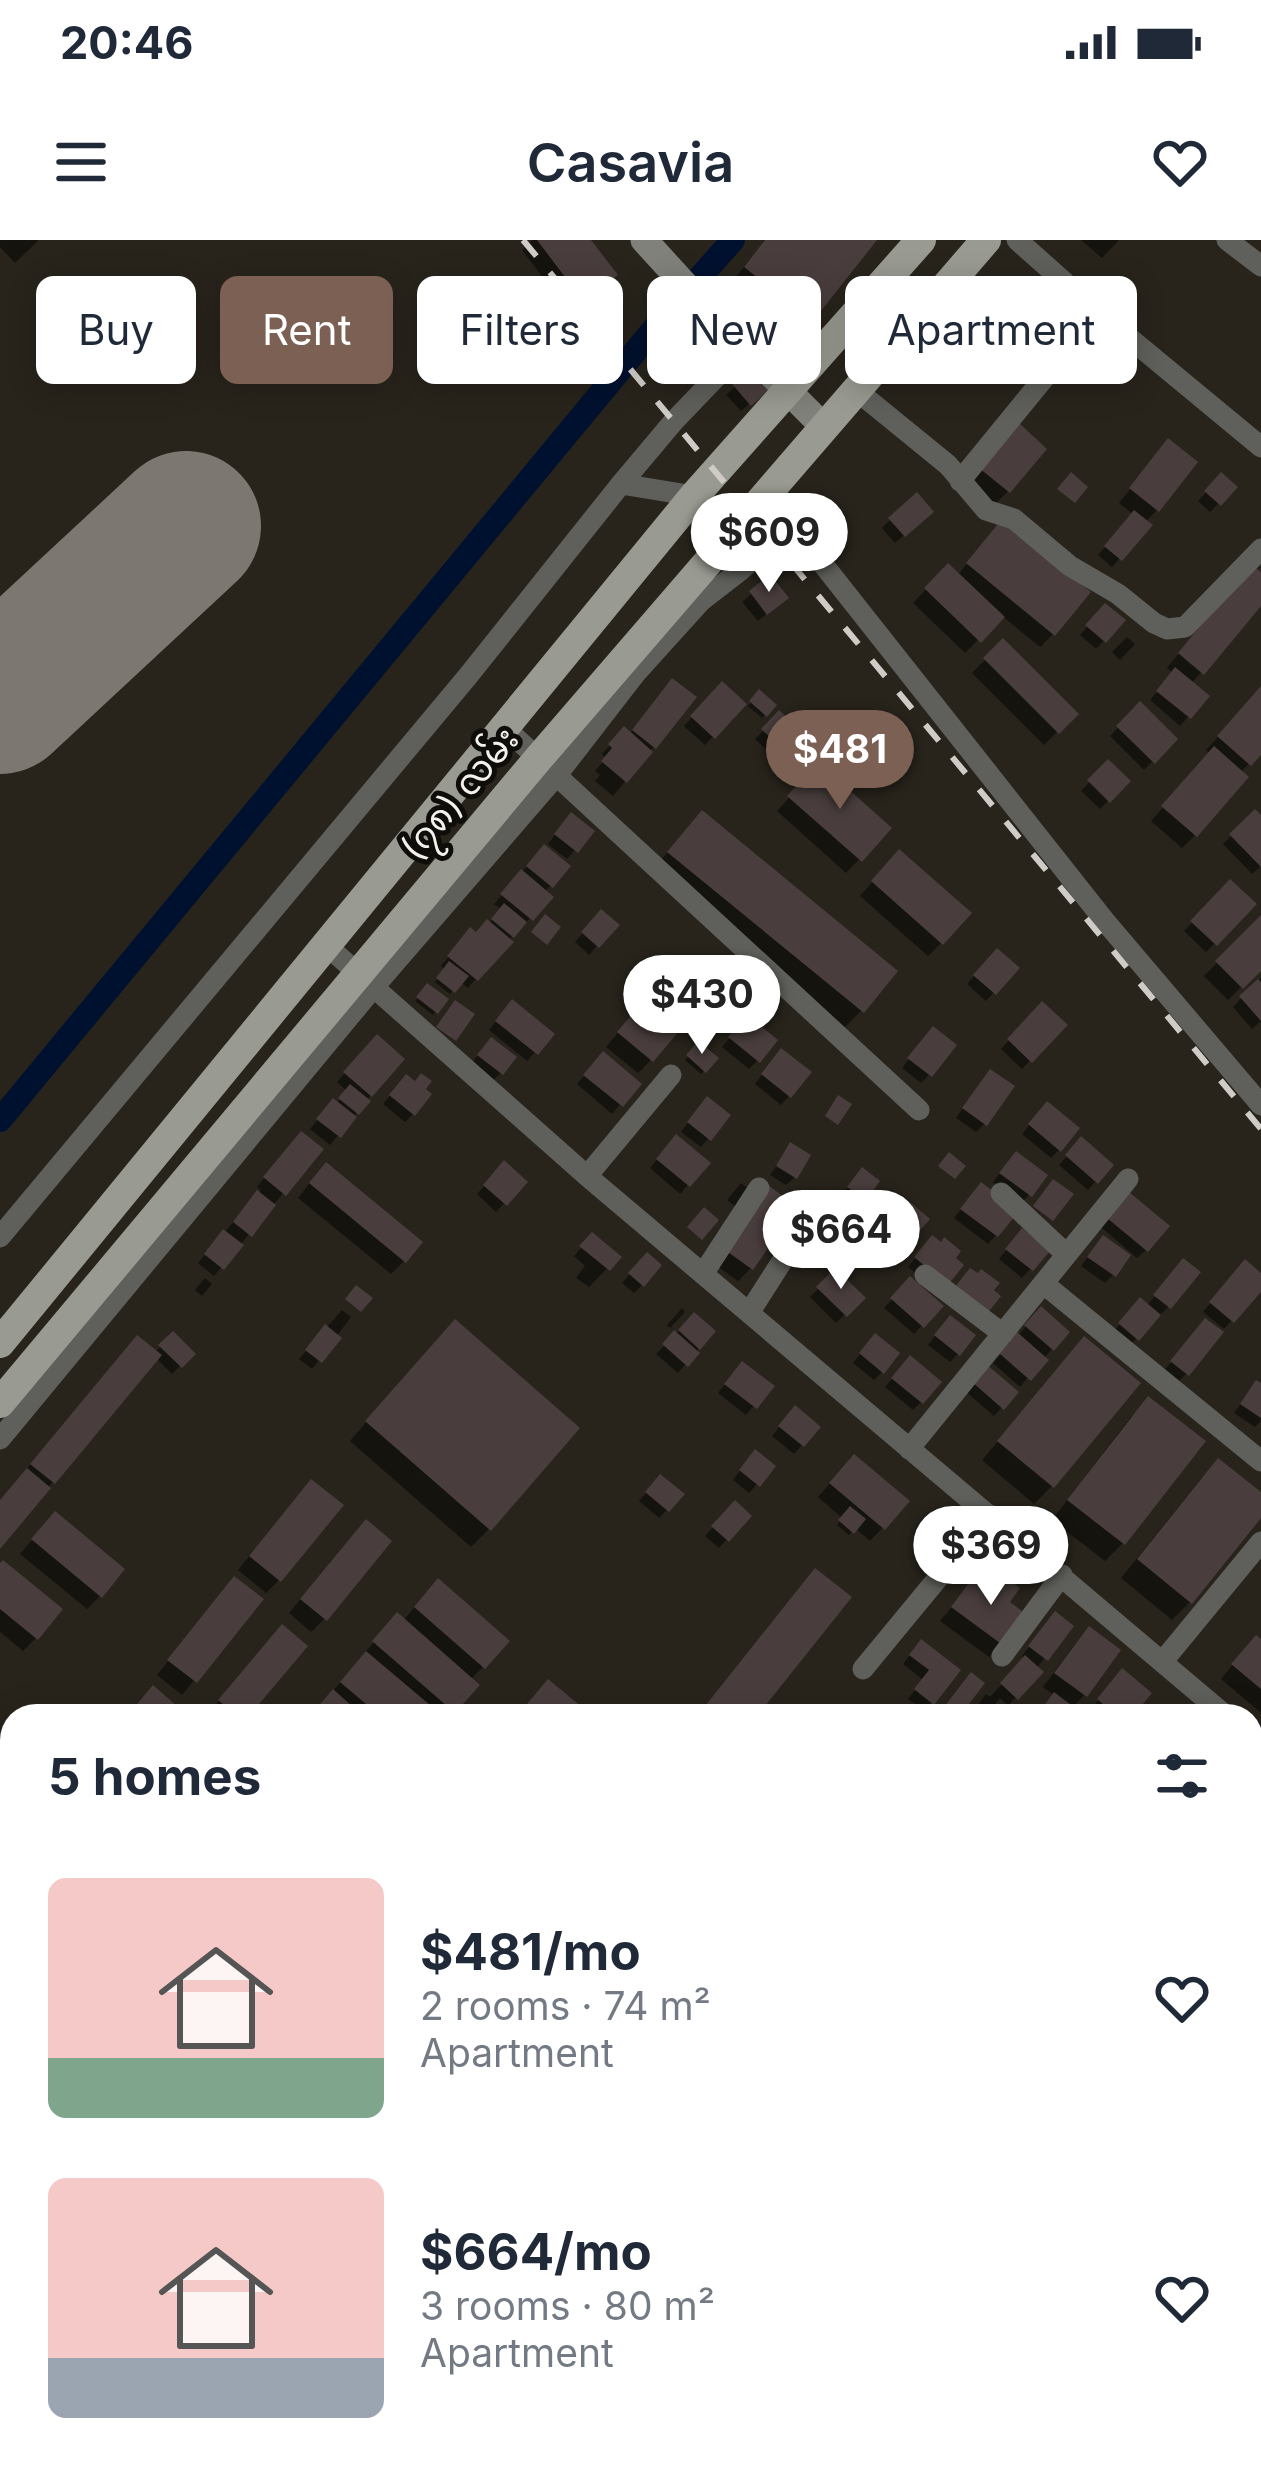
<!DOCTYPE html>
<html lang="en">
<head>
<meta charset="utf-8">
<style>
	:root { --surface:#fff; --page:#f2f2f3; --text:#1f2937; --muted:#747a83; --accent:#7d6054 }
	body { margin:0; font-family:Inter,"Noto Sans Myanmar",sans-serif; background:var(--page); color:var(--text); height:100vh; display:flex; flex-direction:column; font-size:45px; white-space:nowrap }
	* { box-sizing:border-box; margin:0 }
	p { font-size:39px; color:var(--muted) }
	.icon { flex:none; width:66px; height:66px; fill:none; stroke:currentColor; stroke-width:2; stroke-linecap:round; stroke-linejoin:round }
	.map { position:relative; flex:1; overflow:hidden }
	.panel { position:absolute; left:0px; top:1464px; width:1263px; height:771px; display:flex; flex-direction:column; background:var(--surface); border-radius:36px 36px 0 0; box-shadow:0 6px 30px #0003 }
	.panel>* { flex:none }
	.banner { position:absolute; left:36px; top:36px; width:1191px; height:108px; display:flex; gap:24px }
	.price { position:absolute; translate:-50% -102px; padding:0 27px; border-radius:42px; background:#fff; color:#222; font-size:39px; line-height:78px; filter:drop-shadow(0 3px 6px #0008) }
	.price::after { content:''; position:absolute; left:50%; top:72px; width:36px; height:27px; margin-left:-18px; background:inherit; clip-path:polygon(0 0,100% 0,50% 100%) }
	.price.current { background:var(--accent); color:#fff }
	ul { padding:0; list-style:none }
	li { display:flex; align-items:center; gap:36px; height:300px; padding:0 48px }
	li span { display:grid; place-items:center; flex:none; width:336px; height:240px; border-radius:18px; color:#555 }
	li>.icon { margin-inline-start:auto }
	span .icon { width:144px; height:144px; fill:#fffc; stroke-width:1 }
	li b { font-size:51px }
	h2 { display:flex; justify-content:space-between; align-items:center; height:144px; padding:0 48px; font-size:51px }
	.pill { padding:0 42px; border-radius:18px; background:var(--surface); box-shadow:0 6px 30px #0003; font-size:42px; line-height:108px }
	.pill.current { background:var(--accent); color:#fff }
	.status { display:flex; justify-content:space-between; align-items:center; height:84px; padding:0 60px; background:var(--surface); direction:ltr }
	.status svg { height:33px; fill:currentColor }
	header { display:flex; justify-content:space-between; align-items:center; height:156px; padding:0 48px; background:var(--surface); font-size:54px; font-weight:600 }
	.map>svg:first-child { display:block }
</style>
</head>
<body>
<div class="status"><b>20:46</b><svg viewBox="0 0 49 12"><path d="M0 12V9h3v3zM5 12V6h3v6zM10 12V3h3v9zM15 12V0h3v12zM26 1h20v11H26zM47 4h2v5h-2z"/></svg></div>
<header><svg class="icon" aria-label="menu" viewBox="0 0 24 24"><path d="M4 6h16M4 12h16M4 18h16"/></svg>Casavia<svg class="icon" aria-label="heart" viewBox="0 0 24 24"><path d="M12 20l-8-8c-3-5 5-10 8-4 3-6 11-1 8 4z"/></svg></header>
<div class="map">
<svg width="1261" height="2233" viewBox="0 0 1261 2233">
	<rect width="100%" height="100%" fill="#28241c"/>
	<path fill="#00112f" d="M140,2223h197l-13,10h-195z"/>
	<path fill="#0007" d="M0,0h37l1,1 -23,22 -15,-16z
		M532,0h55l27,35 -45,37 -47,-62z
		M765,0h108l-63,79 -17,18 -64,-51z
		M1081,0h38l-17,18z
		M754,129l15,17 -28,25 -15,-16z
		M1005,199l3,52 -13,13 -27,-21z
		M1156,216l1,54 -12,12 3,4 -36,41 -14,-12 36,-40 -15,-12z
		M1221,236l13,11 -24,25 -12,-11z
		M890,280h32l-27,23 -13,-15z
		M989,296l64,98 -13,13 -38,-31 -37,37 -52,-50 35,-36 9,9z
		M1261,333v28l-70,83 15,12 -26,30 -30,-26 23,-27 -6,-5 71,-87z
		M770,338l7,28 -19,15 -16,-19z
		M1105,367l17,14 -26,28 -16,-14z
		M1127,397l8,7 -15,16 -8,-8z
		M1003,402l72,72 -31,31 -72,-72z
		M722,445l21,19 -38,41 -21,-19z
		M1261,449v62l-21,22 -45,62 -13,13 -31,-27 59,-67 -4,-4z
		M664,450l29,8 -80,98 -18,-15 5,-6 -5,-4 11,-13 -4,-4 22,-24 5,5z
		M759,453l14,12 -11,13 -14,-12z
		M1140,465l34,34 -30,31 -34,-34z
		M779,474l22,21 12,-16 10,8 -11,13 -6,-4 -25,27 -26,-24z
		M1108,523l19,18 -27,28 -19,-18z
		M805,540l83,49 -42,44 -69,-62z
		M1255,573l6,6v47l-9,8 -29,-30z
		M563,584l28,7 -24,28 -19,-15z
		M684,592l177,179 -17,17 -192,-157z
		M536,616l15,29 -7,7 5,5 -27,30 -2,-1 -52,62 -8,-6 -10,12 -15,-12 10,-12 -4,-4 21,-26 14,-4 26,-26 -8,-6z
		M886,626l55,77 -13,13 -68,-60z
		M1230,643l23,21 -47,48 -22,-21z
		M1260,680l1,47 -33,33 -24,-24z
		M593,681l4,25 -8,9 -14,-13z
		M997,712l19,16 -30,33 -19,-17z
		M673,727l15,40 -8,8 -28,-24z
		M1261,738v43l-9,8 -19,-22z
		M428,747l17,13 -12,15 -18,-14z
		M1042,765l21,20 -41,44 -21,-20z
		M504,771l47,23 -24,27 -38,-31z
		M636,771l15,49 -13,13 -32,-26z
		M739,787l18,34 -8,8 -27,-22z
		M925,798l4,37 -8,8 -19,-15z
		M698,805l16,14 -13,15 -16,-14z
		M369,806l32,13 -71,86 -20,-16 16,-19 10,-6 11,-13 -10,-9z
		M483,809l18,24 -9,8 -21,-17z
		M773,820l16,36 -8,9 -26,-21z
		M595,823l43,21 -26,30 -35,-30z
		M982,841l2,43 -8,8 -20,-14z
		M398,846l15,28 -8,8 -22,-18z
		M699,868l28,8 -26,31 -20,-15z
		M1039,873l20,37 -8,8 -29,-24z
		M1081,901l29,24 -22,25 -29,-25z
		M293,903l27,6 -106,127 -16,-13 63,-73 -4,-3z
		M791,905l4,32 -9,8 -16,-10z
		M668,906l38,17 -26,31 -30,-26z
		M1008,923l36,13 -23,28 -28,-22z
		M504,925l20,17 -28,30 -19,-18z
		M313,939l91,82 -13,13 -93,-76z
		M854,939l9,20 -8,8 -13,-9 -3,3 13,12 -28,31 -16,-14 28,-31 2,1z
		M741,943l8,6 -14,17 -8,-6z
		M973,954l23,41 -8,9 -34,-26z
		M756,963l-5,65 -13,13 -24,-17z
		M1121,964l25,46 -9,8 -36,-31z
		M902,974l6,26 -8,8 -15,-13z
		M592,996l26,21 -29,30 -13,-9 9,-12 -11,-10z
		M1015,1000l31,11 -24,27 -23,-19z
		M924,1007l14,44 -30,-24z
		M1095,1007l18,28 -8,8 -24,-17z
		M639,1024l3,21 -8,8 -12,-10z
		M1175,1031l21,1 -28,35 -40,40 -16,-14 20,-23 14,-3z
		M1237,1031l24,6v10l-37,42 -21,-17z
		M835,1032l27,26 -26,25 -26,-26z
		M205,1038l7,6 -10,12 -7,-6z
		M910,1040l30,26 -26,28 -30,-26z
		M682,1068l3,4 -15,16 -3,-3z
		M342,1070l9,7 -39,52 -13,-10z
		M1041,1070l25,22 -46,55 -27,-24z
		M694,1076l18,16 -34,41 -22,-19z
		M942,1087l16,27 -8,8 -22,-17z
		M1197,1090l-11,44 -8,8 -14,-11z
		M173,1095l19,19 -20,20 -16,-16 -156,187v-44l124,-149 30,1z
		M437,1100l52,189 -18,18 -121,-106z
		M1084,1100l-32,146 -18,18 -52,-44z
		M867,1105l15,27 -8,8 -21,-17z
		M902,1127l19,35 -8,8 -28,-23z
		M986,1128l29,25 -21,23 -29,-25z
		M734,1133l36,14 -24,28 -28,-22z
		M1261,1147v34l-6,6 -21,-14 15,-21z
		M1148,1160l-25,143 -18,18 -53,-41 78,-102z
		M787,1178l30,10 -23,26 -22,-18z
		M747,1221l25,6 -23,26 -16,-13z
		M1218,1222l43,34v17l-71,89 -18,18 -51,-42 80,-99z
		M841,1231l65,31 -36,39 -15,-13 -6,7 -12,-10 5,-7 -24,-21z
		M652,1246l15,24 -8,8 -20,-17z
		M298,1256l-19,84 -13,13 -28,-23z
		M735,1264l13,12 -29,32 -14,-12z
		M42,1288l58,68 -13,13 -67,-55z
		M353,1296l-29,83 -13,13 -22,-19z
		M0,1327l36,71 -13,13 -23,-19z
		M974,1340l32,23 -4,41 -13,13 -49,-36z
		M222,1353l38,6 -78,96 -25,-20z
		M425,1355l58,72 -13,13 6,5 -28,31h-136l72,-86 19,-9z
		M1047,1383l23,3 -34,43 3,3 -31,34 -8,-8 -14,18h-21l7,-8 2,2 12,-16 4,3 35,-38 -3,-3z
		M269,1401l-24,75h-37l-1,-1z
		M1076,1403l8,52 -19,21h-28l18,-20 -12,-9z
		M1261,1403v70l-40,-34 22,-27z
		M913,1411l44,20 -33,40 -16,-12 15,-19 -20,-16z
		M1115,1440l14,36h-29l-9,-7z
		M963,1444l-6,32h-19z
		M1261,1778v18l-9,-8z
		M11,1819l1,9 -7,7 -5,-5z
		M1251,1860l10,10v15l-10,10z
		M0,1922l12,8v38l-6,7 -6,-5z
		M1257,1990l4,4v45l-10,-10v-33z
		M0,2112l12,5v35l-12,9z
		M1254,2121l7,6v16l-3,3 -5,-5 -2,2v-19z
		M1261,2155v13l-10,11v-14z
		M1251,2191l10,9 -10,15z
		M410,2223l10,7 -3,3h-16z
		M714,2223h20l-7,7 3,3h-4z
		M911,2223l9,10h-22z
		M1037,2223h20l7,7 -3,3h-34z
		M1215,2223h11l4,3 -6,7h-18z
		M498,2225l1,8h-17l3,-6z"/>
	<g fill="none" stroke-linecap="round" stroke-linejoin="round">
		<path stroke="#00112f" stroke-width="24" d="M0,880l653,-790 80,-90"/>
		<path stroke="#7c7871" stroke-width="150" d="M0,459l186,-173"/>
	</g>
	<path fill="#493e3d" d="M537,0h54l27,35 -35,26z
		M765,0h112l-64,81 -69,-54z
		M754,125l19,21 -22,20 -19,-22z
		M1018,182l29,27 -37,44 -31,-25z
		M1168,198l30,24 -39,50 -30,-24z
		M1071,232l17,15 -13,16 -18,-14z
		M1221,232l17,15 -17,19 -17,-15z
		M917,252l17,20 -29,25 -17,-19z
		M1134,270l19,15 -31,36 -18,-15z
		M1002,279l89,73 -36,44 -89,-73z
		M948,323l57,54 -24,26 -57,-55z
		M1251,324l10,8v34l-57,69 -26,-22z
		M770,334l19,24 -22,17 -18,-24z
		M1105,363l21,17 -20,23 -21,-18z
		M1003,398l76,76 -20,20 -76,-76z
		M1175,427l35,29 -19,23 -35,-28z
		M672,438l25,19 -41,52 -24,-19z
		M722,441l25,23 -32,35 -25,-23z
		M1261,446v69l-10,11 -34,-30z
		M759,449l18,16 -10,12 -18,-16z
		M1140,461l38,38 -23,25 -39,-38z
		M779,470l30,28 -17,19 -31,-28z
		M624,486l29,26 -26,31 -26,-22 11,-13 -4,-4z
		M1214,506l35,31 -52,60 -36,-31z
		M1108,519l23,22 -21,22 -23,-23z
		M818,522l74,66 -30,34 -75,-66z
		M1255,569l6,6v52l-32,-33z
		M702,570l196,161 -34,42 -197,-161z
		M571,572l24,19 -17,22 -24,-19z
		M544,604l27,22 -18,22 -27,-22z
		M899,609l73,64 -29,32 -72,-64z
		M521,629l33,28 -21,24 -33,-27z
		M1230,639l27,25 -40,42 -27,-25z
		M504,663l23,19 -13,16 -23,-19z
		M601,669l19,16 -21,23 -18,-16z
		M545,674l16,13 -14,18 -16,-13z
		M1261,675v56l-18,18 -28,-28z
		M487,679l27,23 -36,39 -31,-25 23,-29 6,5z
		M997,708l23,20 -24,27 -23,-20z
		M681,715l33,28 -24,26 -32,-28z
		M449,721l20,15 -14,17 -19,-15z
		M1258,739l3,3v39l-22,-25z
		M427,743l22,16 -11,15 -22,-17z
		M649,754l36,30 -32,38 -36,-30z
		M512,759l43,35 -17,21 -43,-34z
		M455,760l20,14 -19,27 -20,-14z
		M1042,761l26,24 -36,38 -25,-24z
		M747,775l31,25 -18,23 -32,-26z
		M933,786l24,19 -25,32 -25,-19z
		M377,794l28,25 -33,38 -29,-25z
		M491,797l26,20 -14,18 -26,-20z
		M698,801l21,17 -13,15 -20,-18z
		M781,808l31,24 -21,26 -30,-24z
		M603,811l39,33 -19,23 -40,-32z
		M990,829l25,17 -28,40 -25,-18z
		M421,833l11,8 -6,8 6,5 -17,22 -26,-21 17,-21 9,7z
		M350,844l21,17 -12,14 -21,-17z
		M838,855l14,9 -14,21 -13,-9z
		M707,856l24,19 -20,26 -24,-19z
		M333,858l24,19 -16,21 -25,-19z
		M1047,861l33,27 -19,24 -33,-28z
		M301,891l23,18 -38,47 -23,-19z
		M676,894l35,29 -21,24 -34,-28z
		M1081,896l33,29 -16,19 -33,-29z
		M790,902l21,13 -14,24 -21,-13z
		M1016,911l32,24 -16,22 -33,-24z
		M949,912l17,14 -11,13 -17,-13z
		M504,920l24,22 -21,24 -24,-21z
		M326,922l97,80 -17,21 -97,-80z
		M862,927l18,14 -14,20 -19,-14z
		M1053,939l21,15 -21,27 -20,-15z
		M981,942l38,29 -21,26 -38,-28z
		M769,946l28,20 -44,64 -28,-20z
		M257,950l19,15 -24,32 -19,-15z
		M1129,952l41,34 -22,26 -41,-34z
		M836,955l21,18 -23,25 -21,-18z
		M910,962l20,17 -20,23 -19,-17z
		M704,967l15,13 -17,20 -15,-13z
		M1022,988l28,23 -17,20 -28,-22z
		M223,989l21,16 -20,25 -20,-16z
		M592,992l30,25 -12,14 -31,-25z
		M932,995l9,7 3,-5 17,14 -5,7 8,7 -16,20 -34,-28z
		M1103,995l28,20 -15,22 -29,-20z
		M647,1012l15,13 -18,22 -16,-14z
		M1183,1018l18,14 -30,37 -18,-14z
		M1245,1019l16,14v19l-27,31 -25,-21z
		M835,1028l31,30 -19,19 -31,-30z
		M970,1028l8,5 3,-4 19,14 -6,7 7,6 -14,18 -33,-26z
		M910,1036l34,30 -20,22 -34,-30z
		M356,1045l17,13 -12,14 -16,-13z
		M1140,1057l21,18 -22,26 -21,-18z
		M1041,1066l29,26 -16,19 -30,-26z
		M694,1072l22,19 -16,19 -22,-20z
		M950,1075l26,20 -16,21 -26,-21z
		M1205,1078l19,14 -35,44 -19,-15z
		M455,1079l125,109 -89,103 -126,-110z
		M325,1084l17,14 -20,25 -17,-13z
		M674,1090l26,23 -12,14 -26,-23z
		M173,1091l23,23 -14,14 -24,-23z
		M1017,1092l32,28 -18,21 -32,-28z
		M875,1093l25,20 -16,21 -25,-21z
		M137,1095l25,20 -107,129 -25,-20z
		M1084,1096l57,47 -87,105 -57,-47z
		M910,1115l32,27 -19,22 -32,-26z
		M742,1121l33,25 -18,23 -33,-25z
		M986,1124l33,28 -15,18 -33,-29z
		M1256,1140l5,3v35l-21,-14z
		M1148,1156l58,45 -81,104 -58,-45z
		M795,1165l26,22 -17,20 -26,-21z
		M755,1209l21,17 -16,21 -21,-17z
		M854,1214l56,47 -25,29 -56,-47z
		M1218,1218l43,34v26l-69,86 -55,-45z
		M27,1228l24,20 -51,61v-49z
		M660,1234l25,20 -16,18 -24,-20z
		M311,1239l33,26 -63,77 -32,-26z
		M735,1260l17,16 -23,26 -18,-16z
		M850,1266l16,13 -12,15 -16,-14z
		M55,1271l70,58 -23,29 -71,-59z
		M366,1279l26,22 -65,80 -27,-22z
		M3,1320l60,49 -25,31 -38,-31v-46z
		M815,1328l37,29 -95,119h-60z
		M1001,1334l19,14 -10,14 17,13 -23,31 -53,-39 23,-31 16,12z
		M234,1336l30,23 -67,84 -30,-23z
		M438,1338l72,63 -25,28 -71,-62z
		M1055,1371l19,15 -26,35 -20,-15z
		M397,1372l83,73 -25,28 -83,-72z
		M282,1384l26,22 -59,70h-12l-19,-16z
		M1089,1386l32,24 -34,47 -33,-24z
		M1256,1395l5,4v50l-30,-25z
		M921,1399l40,31 -27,35 -20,-16 15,-19 -20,-15z
		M366,1411l77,65h-63l-40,-34z
		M1025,1415l19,17 -26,28 -18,-17z
		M1122,1428l30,25 -19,23h-16l-20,-17z
		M971,1432l14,11 -25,33h-4l-12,-9z
		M548,1439l35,29 -7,8h-59z
		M153,1445l25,22 -8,9h-43z
		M333,1449l30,27h-53z
		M1054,1452l21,16 -6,8h-29l-2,-2z
		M0,1915l12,11v39l-12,-11z
		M3,2105l9,8v34l-12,-11v-27z"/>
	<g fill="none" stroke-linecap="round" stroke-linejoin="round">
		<path stroke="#5f605b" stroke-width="21" d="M1017,0l81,72 163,135
			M1227,0l34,26
			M856,150l92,75 38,45 28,9 56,47 48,28 36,29 13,6 18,-2 76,-78
			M960,241l138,-169
			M621,244l73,12
			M773,248l19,37 312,395 157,185
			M505,488l414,382
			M326,705l261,231 639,540
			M587,936l84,-101
			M1001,953l65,61
			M0,997l468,-561 153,-192 53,-63 71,-74
			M703,1034l56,-86
			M925,1035l78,59
			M1044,1044l217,177
			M749,1073l37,-58 23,-51
			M0,1199l373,-451 184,-213 78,-101 66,-73 40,-31 51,-45
			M909,1209l219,-270
			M1002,1416l60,-81
			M1163,1421l98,-119
			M863,1429l127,-154
			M1251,1498l10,8
			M1251,1712l10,-10
			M0,1760l12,11
			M1251,1827l10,10
			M1251,2025l10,10
			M431,2223v10
			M652,2223l10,10
			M953,2223l7,10
			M1250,2223l9,10
			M595,2233l14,-10
			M1200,2233l5,-10"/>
		<path stroke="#7f817a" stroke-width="27" d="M644,0l74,81 106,106"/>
		<path stroke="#999b92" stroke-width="30" d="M0,1103l694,-847 227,-256
			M0,1163l538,-644 448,-519"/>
		<path stroke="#cfcbc6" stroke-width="6" stroke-dasharray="21 21" stroke-linecap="butt" d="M523,0l738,889"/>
	</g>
	<g text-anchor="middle" stroke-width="10" stroke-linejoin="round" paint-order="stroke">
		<g font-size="36" fill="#f4f1ec" stroke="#0f0d0a">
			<text transform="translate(459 553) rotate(-50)" y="13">(၇၈) လမ်း</text>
		</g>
	</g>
</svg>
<b class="price" style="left:769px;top:355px">$609</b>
<b class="price current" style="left:840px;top:572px">$481</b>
<b class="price" style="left:702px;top:817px">$430</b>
<b class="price" style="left:841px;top:1052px">$664</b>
<b class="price" style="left:991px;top:1368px">$369</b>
<div class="banner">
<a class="pill">Buy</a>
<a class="pill current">Rent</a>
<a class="pill">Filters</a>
<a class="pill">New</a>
<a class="pill">Apartment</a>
</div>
<section class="panel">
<h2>5 homes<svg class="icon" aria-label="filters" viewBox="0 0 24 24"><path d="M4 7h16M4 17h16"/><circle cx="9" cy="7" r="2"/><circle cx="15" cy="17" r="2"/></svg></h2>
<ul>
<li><span style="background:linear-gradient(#f6c9c9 75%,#7fa58c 0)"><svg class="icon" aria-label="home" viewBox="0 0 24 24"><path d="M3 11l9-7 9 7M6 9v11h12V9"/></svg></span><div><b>$481/mo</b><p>2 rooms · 74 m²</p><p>Apartment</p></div><svg class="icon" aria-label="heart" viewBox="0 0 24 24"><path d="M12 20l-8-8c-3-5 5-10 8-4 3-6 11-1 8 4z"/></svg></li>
<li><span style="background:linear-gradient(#f6c9c9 75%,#9aa5b1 0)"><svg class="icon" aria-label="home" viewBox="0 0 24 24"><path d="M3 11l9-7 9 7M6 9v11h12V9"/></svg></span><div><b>$664/mo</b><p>3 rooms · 80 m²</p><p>Apartment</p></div><svg class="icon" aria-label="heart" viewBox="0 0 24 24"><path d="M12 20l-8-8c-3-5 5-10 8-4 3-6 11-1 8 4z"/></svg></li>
</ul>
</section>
</div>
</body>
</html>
